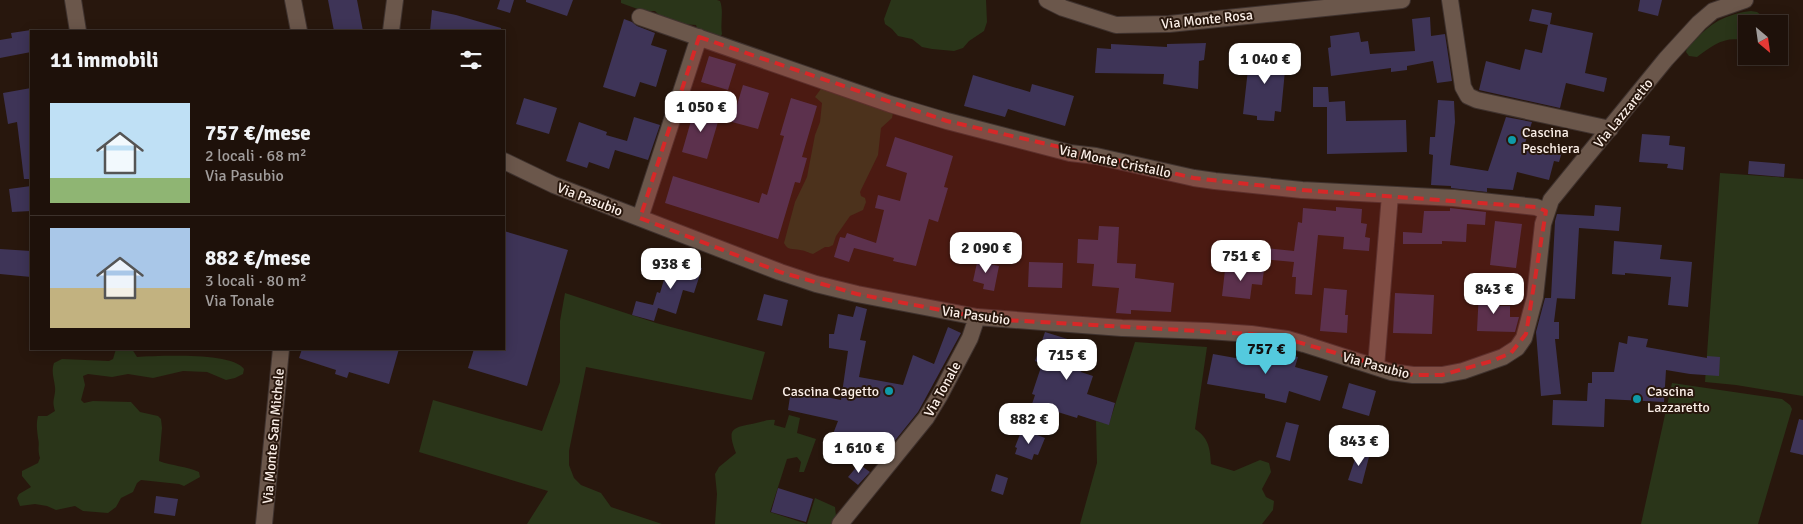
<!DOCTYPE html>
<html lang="it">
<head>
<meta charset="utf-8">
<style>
	:root { --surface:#1e110a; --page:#261a13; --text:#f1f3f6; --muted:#a19d9c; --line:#3c312b; --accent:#54cade }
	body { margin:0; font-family:Signika,sans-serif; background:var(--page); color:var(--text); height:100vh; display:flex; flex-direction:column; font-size:19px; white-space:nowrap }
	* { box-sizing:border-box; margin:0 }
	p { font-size:16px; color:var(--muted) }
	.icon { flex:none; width:28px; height:28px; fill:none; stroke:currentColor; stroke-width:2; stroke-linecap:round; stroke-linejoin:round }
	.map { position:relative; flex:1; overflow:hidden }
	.panel { position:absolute; left:30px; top:30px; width:475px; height:320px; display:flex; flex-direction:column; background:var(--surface); border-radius:0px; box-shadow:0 2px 12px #0003,0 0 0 1px var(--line) }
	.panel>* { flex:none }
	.needle { width:32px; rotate:151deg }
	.buttons { position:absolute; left:1738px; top:15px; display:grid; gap:10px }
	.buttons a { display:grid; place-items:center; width:50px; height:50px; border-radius:0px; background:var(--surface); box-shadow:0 2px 12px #0003,0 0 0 1px var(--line); font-size:25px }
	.price { position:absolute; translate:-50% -42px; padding:0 11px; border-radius:10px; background:#fff; color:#222; font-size:16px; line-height:32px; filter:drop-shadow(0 1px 2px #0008) }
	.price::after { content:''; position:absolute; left:50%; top:30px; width:15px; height:11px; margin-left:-8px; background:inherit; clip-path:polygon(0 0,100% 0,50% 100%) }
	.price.active { background:var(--accent); color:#111 }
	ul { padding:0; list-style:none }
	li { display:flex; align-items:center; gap:15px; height:125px; padding:0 20px }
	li+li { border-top:1px solid var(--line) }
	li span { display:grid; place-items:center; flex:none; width:140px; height:100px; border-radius:0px; color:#555 }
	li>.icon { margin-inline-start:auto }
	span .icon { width:60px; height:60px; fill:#fffc; stroke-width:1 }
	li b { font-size:21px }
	h2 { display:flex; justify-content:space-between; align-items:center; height:60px; padding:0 20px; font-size:21px }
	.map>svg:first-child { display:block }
</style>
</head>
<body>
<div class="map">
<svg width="1803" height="524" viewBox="0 0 1803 524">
	<rect width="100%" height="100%" fill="#28170d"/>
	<path fill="#2a3519" d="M621,0h96l3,1c4,10 0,22 2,33l-5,8 -18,-5 -3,-12 -14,-1 -21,-7 -6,-6h-12l-22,-8z
		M891,0h95l1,22 -3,9 -15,10 -6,7 -9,3 -22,-2 -10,-2 -10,-8 -14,-3 -6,-7 -7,-5 -1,-5z
		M1751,11l6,1 4,3 -1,9h-14v17c-20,-6 -33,4 -49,16l-8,-1 -3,-4 1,-4c21,-22 33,-33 64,-37z
		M823,86l70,27 -1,5 -11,10 -3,27 -18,37 1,4 4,2 1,4 -3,8 -13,6 -14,20 -3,9 -4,2h-4l-12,7c-4,-1 -9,-4 -13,-4 -8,-2 -12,1 -16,-7l11,-41 12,-25 8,-42 5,-13 2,-19 -7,-6z
		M1720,173l83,6v217l-67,-11 -31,-3z
		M565,293l91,30 109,29 -13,48 -166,-33 -17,84v14l5,13 7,7 20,8 10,14 51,17h-135l21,-33 -129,-39 14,-52 109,31 18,-49v-61z
		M1135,342l72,5 -12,82c14,9 15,20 16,35l23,7 26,-11 9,3 2,9 -9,17 4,8 8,4 -1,9 -11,14h-182l17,-61 -1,-42 13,3z
		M116,349h16l5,8c21,-1 95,-5 107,12l-1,5 -8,4 -9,2 -19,-8 -24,-1 -30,7 -25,-4 -16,3 -24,-3 -5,2 2,9 -4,15 3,3 9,-2 38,1 9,10 18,4 3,3 1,9 -3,33c13,5 27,5 40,11l1,5 -16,9 -5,-2 -38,-4 -4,3 -4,9 -12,6 -5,9 -8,6 -25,-2 -8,-5 -19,4 -9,-4 -12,-2 -15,2 -3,-8 2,-4 12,-7 -9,-11v-5l16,-8 2,-5c-3,-10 0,-12 -2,-20 -1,-8 -2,-14 0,-22h9l8,-5c-4,-12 1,-14 0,-24 -1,-9 -4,-15 -1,-24l8,-4 47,2 4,-2z
		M1672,383l110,16 8,6 2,4 -34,115h-117z
		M789,415l11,3 -3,15 19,6 -12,33h-5l2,-10 -4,-5 -10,2 -17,53 37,12 8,-26 20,9 1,9 -5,8h-116l2,-30 -2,-20 4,-7 17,-14c-10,-26 -3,-25 20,-30 7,-1 11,-4 19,-3l-1,5 11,3z"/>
	<path fill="#3e3457" d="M328,0h29l6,31h-29z
		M500,0h14l-4,13 -13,-4z
		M526,0h47l-6,16 -41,-14z
		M1640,0h22l-4,16 -20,-5z
		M1532,9l20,4 -2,11 43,9 -8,40 22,5 -3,14 -38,-9 -6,25 -81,-18 7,-29 34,9 5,-21 17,4 6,-28 -19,-4z
		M432,10l24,5 45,13v3h-71z
		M1430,17l1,19 14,-2 7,47 -15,2 -4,-22 -26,5v4l-16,2v-4l-60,8 -3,-28 3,-1 -1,-11 29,-4 2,10 7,-1 2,13 45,-3 -3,-32z
		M624,19l8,3 5,4 18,7 -4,12 16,5 -11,37 -16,-5 -5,15 -32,-10z
		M31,30v22l-31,6v-18l12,-2 -1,-5z
		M1206,43l-2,17 -5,1 -1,28 -35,-5 1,-10 -69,-1 2,-25 14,1v-5l56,3v-3z
		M1264,48l17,2 -1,9 6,1 -5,52 -6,-1 -1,10 -17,-1v-4l-14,-2 7,-63 14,2z
		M709,56l27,8 -8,26 -27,-8z
		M973,75l57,17 2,-8 42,12 -9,30 -57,-17 -3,8 -41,-11z
		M743,85l26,8 -11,36 -26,-7z
		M1313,87h15l1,15 16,-1 1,20 60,-1 1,32 -80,2v-47h-14z
		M31,88v91h-7l-7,-57 -9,2 -5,-31z
		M524,98l33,10 -8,26 -33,-10z
		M791,98l26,8 -15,51 5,1 -7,25 -5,-1 -17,57 -113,-36 8,-27 86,27 3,-10 5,2 17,-59 -4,-1z
		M1438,100l16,1 1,21 -5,43 38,6 18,-54 26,5 -7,21 37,9 -3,10 -5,-1 -5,19 -32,-8 -4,18 -26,-2v4l-36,-4v-2l-20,-1 2,-30 -4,-1 1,-17h5z
		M695,107l25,8 -13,44 -25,-7z
		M634,117l26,8 -12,35 -33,-10 -6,19 -20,-7 -2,6 -21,-7 13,-39 28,10 -1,3 21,6z
		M1642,134l28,2 -1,9 16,2 -2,23 -16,-2 1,-4 -29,-2z
		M895,137l58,19 -9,31 4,1 -10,34 -9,-3 -13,47 -23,-5 1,-3 -40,-10 -5,14 -15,-5 6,-20 5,1 2,-5 29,10 8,-33 -9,-2 3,-13 22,6 7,-28 -21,-7z
		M1749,161l36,3 -1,13 -36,-3z
		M31,186v25l-19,1 -3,-23z
		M1595,205l26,2 -2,24 -40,-3 -4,71 -24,-1 4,-77 2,-7 37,2z
		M1336,207l26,2 -1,14 6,1 -2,13 5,1 -1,13 -26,-2 1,-12 -26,-2 -6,60 -17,-1 1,-17h-4l2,-15 -31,-3 1,-11 30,3 4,-29 4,1 1,-15 33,3z
		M1450,208l36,4 -1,13 -18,-1 -1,18 -24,-1v3h-39v-12l19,1 2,-22h26z
		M1495,221l27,3 -6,44 -26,-3z
		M1099,226l20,1 -2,36 19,1 -1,14 39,5 -3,29 -40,-2v4l-15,-1 3,-25 -27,-2 2,-22 -17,-1 1,-24 20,1z
		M504,231l64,19 -41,136 -59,-18 6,-19h30z
		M1614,241l48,4 -2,14 32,3 -4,45 -20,-2 3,-28 -46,-4v2l-13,-1z
		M0,249l31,2v26l-31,-3z
		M978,258l13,3 -1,3 9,2 -5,25 -11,-2 1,-5 -11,-3z
		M670,259l32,9 -8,25 -11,-3 -7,24 -18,-6 -4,13 -22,-6 4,-14 17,4 4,-13 3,1z
		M1029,262l34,1 -1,25 -34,-1z
		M1238,267l26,3 -2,15 -10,-1 -2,15 -28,-3 3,-26 12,1z
		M1324,288l23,2 -2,25h3l-1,18 -27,-2z
		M1479,291h18v15h13v11h9l-4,15 -38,-1z
		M1395,293l39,2 -2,39 -39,-1z
		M764,294l24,6 -6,26 -25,-6z
		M1545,298h12l-3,24h5v17h-4l6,55 -20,2 -5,-64z
		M856,306l11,3 -7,31 6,1 -7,36 44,8 10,-30 21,9 14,-37 13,6 -43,79 -33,41 -25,-21 -3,10 -24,-8 5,-13 -50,-11 3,-20 50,10 7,-49 -19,-3v-14h5l4,-20 15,3z
		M1045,332l45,14 -9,26 12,4 -6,18 28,9 -6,22 -31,-10 -1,3 -45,-14 3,-9 -3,-1 10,-30 -7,-3z
		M1628,336l20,3 -2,8 61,11v-2l13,1 -1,19 -29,-2 -24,-4 -2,32 -59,-3 -1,28 -52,-2 1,-25 34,1 1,-18h4v-11h22l5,-30 8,2z
		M1243,347l55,10 -3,10 33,9 -8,25 -31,-10 -3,12 -21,-5v-4l-58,-10 6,-30 28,5z
		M302,349h97l-10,35 -40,-12 -2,6 -12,-4 1,-4 -37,-12z
		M1349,383l27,8 -7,25 -27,-8z
		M1799,419l4,1v35l-13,-3z
		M1286,422l13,3 -9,36 -14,-4z
		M1022,429l23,9 -7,17 -4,-1 -2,6 -17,-6 2,-6 -2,-1z
		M1358,450l12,3 -8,31 -14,-4z
		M859,464l11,8 -12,13 -10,-8z
		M996,474l12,4 -5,17 -12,-4z
		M778,488l35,11 -7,23 -35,-10z
		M156,496l22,3 -3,17 -21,-3z"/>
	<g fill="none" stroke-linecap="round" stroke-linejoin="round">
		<defs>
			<path id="minor" d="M73,0l5,31
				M293,0l6,31
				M1047,0l16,8 53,17 53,-1 233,-24
				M1450,0l13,87 5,9 9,4 133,29
				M640,17l250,87 57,17 123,32 26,3 98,22 21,3 87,9 152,8 82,9 10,4
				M391,31l4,-31
				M504,161l50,24 226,87 36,12 41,10 120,23 145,11 86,3 43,3 36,5 17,5 87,28 22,3h29l21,-4 40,-14 14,-9 7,-10 11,-41 8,-73 8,-24 115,-141 33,-36 14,-12 32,-11
				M640,218l59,-181
				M1376,367l14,-172
				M264,524l17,-175
				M840,524l86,-106 14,-23 30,-57 7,-21"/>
		</defs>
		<use href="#minor" stroke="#3f322e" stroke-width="18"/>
		<use href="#minor" stroke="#6b574b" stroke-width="16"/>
	</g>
	<path fill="#d62828" fill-opacity="0.2" stroke="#d62828" stroke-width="4" stroke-dasharray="10 6" stroke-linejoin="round" d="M699,37l248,84 247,57 108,12 234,17 10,4 -20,123 -15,19 -19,8 -50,14h-29l-126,-36 -36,-5 -263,-15 -131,-25 -77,-22 -140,-54z"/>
	<g fill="#0f9aa8" stroke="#28170d" stroke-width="2">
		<circle cx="1512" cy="140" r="5"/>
		<circle cx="889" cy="391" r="5"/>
		<circle cx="1637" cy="399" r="5"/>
	</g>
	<g text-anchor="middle" stroke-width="4" stroke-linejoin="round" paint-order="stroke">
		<g font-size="14" fill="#fbefe8" stroke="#28170d">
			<text transform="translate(1207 19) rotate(-6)" y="5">Via Monte Rosa</text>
			<text transform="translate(1623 113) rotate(-51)" y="5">Via Lazzaretto</text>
			<text transform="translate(1115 161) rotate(12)" y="5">Via Monte Cristallo</text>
			<text transform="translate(590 199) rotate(21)" y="5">Via Pasubio</text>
			<text transform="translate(976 315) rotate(8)" y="5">Via Pasubio</text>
			<text transform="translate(1376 365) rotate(15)" y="5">Via Pasubio</text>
			<text transform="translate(942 389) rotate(-61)" y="5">Via Tonale</text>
			<text transform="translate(273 436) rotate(-85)" y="5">Via Monte San Michele</text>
		</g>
		<g font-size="14" fill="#fbefe8" stroke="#28170d" text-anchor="start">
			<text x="1522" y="137">Cascina<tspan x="1522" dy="16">Peschiera</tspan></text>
			<text x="879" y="396" text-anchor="end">Cascina Cagetto</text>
			<text x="1647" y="396">Cascina<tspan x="1647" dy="16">Lazzaretto</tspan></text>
		</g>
	</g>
</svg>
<div class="buttons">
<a><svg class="needle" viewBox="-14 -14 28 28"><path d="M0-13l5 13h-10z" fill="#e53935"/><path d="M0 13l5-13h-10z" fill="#a19d9c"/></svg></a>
</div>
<b class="price" style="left:1265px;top:85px">1 040 €</b>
<b class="price" style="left:701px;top:133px">1 050 €</b>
<b class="price" style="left:986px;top:274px">2 090 €</b>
<b class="price" style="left:1241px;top:282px">751 €</b>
<b class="price" style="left:671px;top:290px">938 €</b>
<b class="price" style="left:1494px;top:315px">843 €</b>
<b class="price active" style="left:1266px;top:375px">757 €</b>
<b class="price" style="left:1067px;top:381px">715 €</b>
<b class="price" style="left:1029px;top:445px">882 €</b>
<b class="price" style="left:1359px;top:467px">843 €</b>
<b class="price" style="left:859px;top:474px">1 610 €</b>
<section class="panel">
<h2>11 immobili<svg class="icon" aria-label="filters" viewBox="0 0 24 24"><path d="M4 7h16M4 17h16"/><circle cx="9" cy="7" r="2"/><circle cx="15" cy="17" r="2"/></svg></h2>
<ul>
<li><span style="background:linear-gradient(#bfe0f5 75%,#8fb573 0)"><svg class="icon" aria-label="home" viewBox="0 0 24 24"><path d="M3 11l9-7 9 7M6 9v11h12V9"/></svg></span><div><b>757 €/mese</b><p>2 locali · 68 m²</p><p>Via Pasubio</p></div></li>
<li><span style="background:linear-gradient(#a9c7e8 60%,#c2b280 0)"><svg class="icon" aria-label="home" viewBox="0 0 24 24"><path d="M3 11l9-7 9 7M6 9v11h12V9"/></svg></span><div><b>882 €/mese</b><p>3 locali · 80 m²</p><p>Via Tonale</p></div></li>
</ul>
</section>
</div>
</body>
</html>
